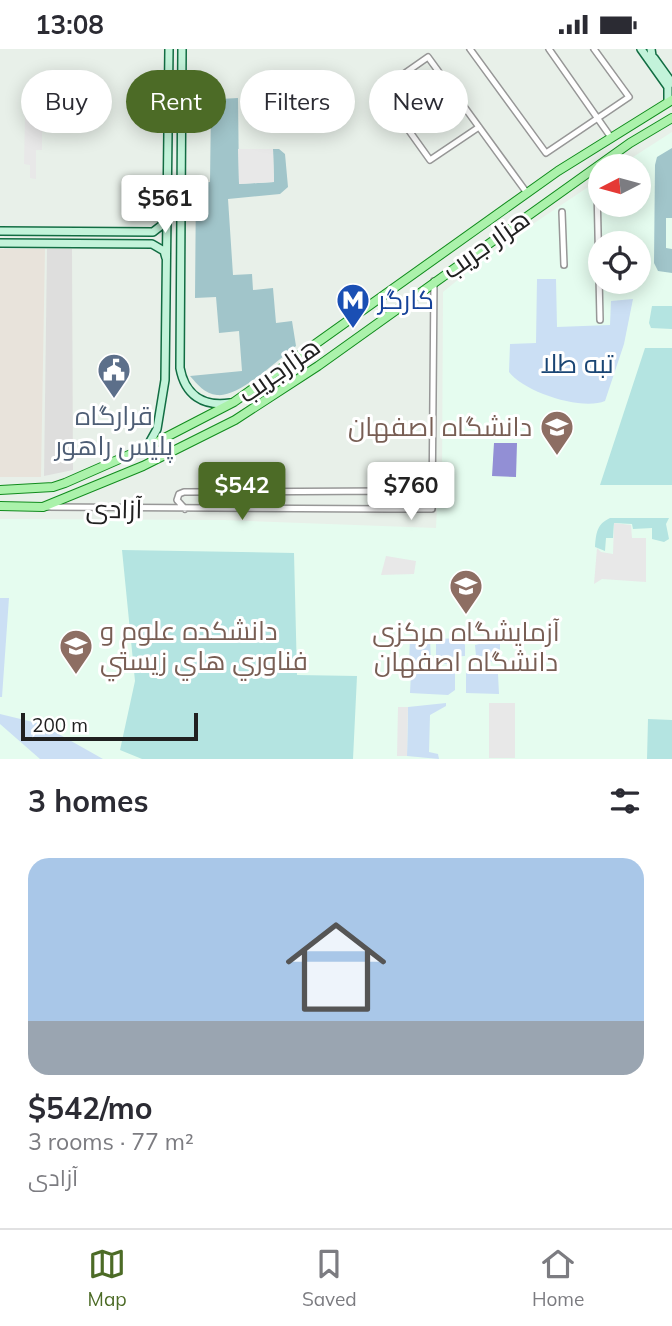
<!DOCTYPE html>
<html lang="en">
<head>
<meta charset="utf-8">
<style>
	:root { --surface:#fff; --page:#f7f7f7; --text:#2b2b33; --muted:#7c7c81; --line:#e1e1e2; --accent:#4c6b26 }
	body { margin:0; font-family:Mulish,Cairo,sans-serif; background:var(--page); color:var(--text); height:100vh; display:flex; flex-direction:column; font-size:26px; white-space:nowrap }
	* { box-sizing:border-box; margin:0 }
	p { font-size:23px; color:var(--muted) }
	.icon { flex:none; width:38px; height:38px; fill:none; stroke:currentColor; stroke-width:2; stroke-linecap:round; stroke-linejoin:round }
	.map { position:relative; height:710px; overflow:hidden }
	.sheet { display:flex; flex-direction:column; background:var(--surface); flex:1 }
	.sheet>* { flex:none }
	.banner { position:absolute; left:21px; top:21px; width:630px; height:63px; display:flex; gap:14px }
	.needle { width:46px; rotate:264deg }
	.fabs { position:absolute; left:588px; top:105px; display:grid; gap:14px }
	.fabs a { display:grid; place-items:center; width:63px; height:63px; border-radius:50%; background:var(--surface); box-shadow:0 4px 18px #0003; font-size:35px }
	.scale { position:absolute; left:21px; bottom:18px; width:177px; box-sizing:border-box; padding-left:7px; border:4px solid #202020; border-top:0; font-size:19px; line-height:24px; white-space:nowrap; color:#202020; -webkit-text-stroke:5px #fff; paint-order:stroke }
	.price { position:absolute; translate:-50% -60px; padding:0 16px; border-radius:7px; background:#fff; color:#222; font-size:23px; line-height:46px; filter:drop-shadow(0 2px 4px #0008) }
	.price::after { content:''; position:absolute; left:50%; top:42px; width:21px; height:16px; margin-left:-10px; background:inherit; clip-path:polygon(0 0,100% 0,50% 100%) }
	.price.active { background:var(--accent); color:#fff }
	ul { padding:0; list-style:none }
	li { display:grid; align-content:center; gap:14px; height:371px; padding:0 28px }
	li+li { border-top:2px solid var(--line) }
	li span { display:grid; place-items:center; height:217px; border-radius:21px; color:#555 }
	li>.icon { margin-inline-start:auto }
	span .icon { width:126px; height:126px; fill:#fffc; stroke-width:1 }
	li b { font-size:30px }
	h2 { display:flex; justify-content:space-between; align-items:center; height:84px; padding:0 28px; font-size:30px }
	.chip { padding:0 24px; border-radius:32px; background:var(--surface); box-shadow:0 4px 18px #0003; font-size:24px; line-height:63px }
	.chip.active { background:var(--accent); color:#fff }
	.status { display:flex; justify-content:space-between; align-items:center; height:49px; padding:0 35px; background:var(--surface); direction:ltr }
	.status svg { height:19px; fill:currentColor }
	.tabs { display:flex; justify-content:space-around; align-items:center; height:98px; border-top:2px solid var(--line); background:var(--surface); font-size:19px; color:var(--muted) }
	.tabs a { display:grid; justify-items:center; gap:4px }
	.tabs .active { color:var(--accent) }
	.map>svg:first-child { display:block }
</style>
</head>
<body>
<div class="status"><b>13:08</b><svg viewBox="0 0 49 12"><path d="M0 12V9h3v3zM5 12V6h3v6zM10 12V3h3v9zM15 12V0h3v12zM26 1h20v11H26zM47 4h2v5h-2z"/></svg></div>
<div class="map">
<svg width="672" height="710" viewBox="0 0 672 710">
	<rect width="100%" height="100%" fill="#e8f0e9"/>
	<path fill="#dededd" d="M47,200h25l1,221 -29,6z"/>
	<path fill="#e8e3db" d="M0,200h45l-4,228h-41z"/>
	<path fill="#e5fcef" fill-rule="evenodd" d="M672,83v627h-672v-240l224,1 212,8 2,-42h4v-5l1,-189 54,-44 103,-69v26h39v-39h-20zM600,194h39v39h-39z"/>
	<path fill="#b4e4e1" d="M652,257h20v23l-21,-1 -2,-5z
		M645,299h27v137h-72z
		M610,469h59l-3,6 3,15 -5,3 -12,-3v-11l-19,1 -1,-5 -18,-1 -1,15h-7l-1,13 -10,-4c1,-14 2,-23 15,-29z
		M122,501l172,3 3,122 60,1 -4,83h-211l-22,-9 15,-69z
		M648,670l24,1v39h-25z"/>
	<path fill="#a1c5ca" d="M238,49l1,86 35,-2 -1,-33h6l6,5 3,33 -8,7 -52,5 5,76 19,-1 1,16 20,-2 3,35 16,-2 4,25c-17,13 -58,52 -79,49 -12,-1 -20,-11 -27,-19l52,-5 -3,-40 -20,2 -3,-36 -21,1 1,-115 14,-1 1,-76 9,-7z
		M672,99v70h-6v30l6,1v24l-14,-2 -4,-8 1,-98 2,-8z"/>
	<path fill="#cbdff4" d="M537,230h19l1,48 53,-2 1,-24 22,-2 -9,45 -19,57c-23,10 -81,-9 -96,-29l1,-28 26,-1z
		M0,549h9l-7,99h-2z
		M480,588l20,2v23l-17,-1v-5h-7l-1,-11 4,-1z
		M410,589h20l1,26 -22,-1z
		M461,589l4,7v11l-17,1v7l-12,-1v-24z
		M411,623h44v18l-7,5 -38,-2z
		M466,624l32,1 1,20 -33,-1z
		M446,654v3l-16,9 -1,37 9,2 1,5 -32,-3 1,-49z
		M0,665l41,10 62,35h-63l-40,-35z"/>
	<path fill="#928fd5" d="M494,394h23l-1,34 -24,-1z"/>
	<path fill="#e8e8e8" d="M25,68h17v33h-6v29l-6,-1v-13l-6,-1z
		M238,100h35l1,33 -35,2z
		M614,474l17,2 1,13h14v44l-44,-3 -8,5 3,-36 4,4 12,2z
		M386,507l30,5 -2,13 -33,1z
		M489,654h26v55h-26z
		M398,658h10l-1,49h-10z"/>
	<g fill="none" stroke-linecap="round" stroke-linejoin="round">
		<defs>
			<path id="street" d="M470,0l76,104 83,-56 -35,-48
				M549,0l61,87
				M388,36l40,-28 99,136
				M400,69l30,42 49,-33
				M597,139l3,132
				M562,163l2,53
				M46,458l343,2 6,-8 -4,-10 -207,1 -5,2 -2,6 8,9
				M389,460h43l2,-228"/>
			<path id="secondary" d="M182,0l-2,319c5,27 23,39 50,35
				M641,0l27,38v15
				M654,9l18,25
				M648,10l4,-3 -1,-7
				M0,182l153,1 9,-7 5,-12
				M0,194l152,1 12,7 2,7
				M147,398l10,-18 8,-49 4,-331"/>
			<path id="primary" d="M0,441l53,-3 12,-4 82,-36 87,-45 324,-231 114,-71
				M0,457l43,1 100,-41 92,-46 83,-54 312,-223 42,-25"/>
		</defs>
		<use href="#street" stroke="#979797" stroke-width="8"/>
		<use href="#secondary" stroke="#126d43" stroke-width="10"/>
		<use href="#primary" stroke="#118b1d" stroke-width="10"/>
		<use href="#street" stroke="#fff" stroke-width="5"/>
		<use href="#secondary" stroke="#c3f3da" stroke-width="7"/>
		<use href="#primary" stroke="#abf2ab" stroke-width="8"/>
	</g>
	<defs>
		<symbol id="metro-pin" viewBox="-11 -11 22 30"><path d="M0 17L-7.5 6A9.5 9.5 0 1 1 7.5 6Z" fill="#1a4fb4" stroke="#fff"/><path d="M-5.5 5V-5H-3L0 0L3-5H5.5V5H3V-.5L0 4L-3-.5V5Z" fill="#fff"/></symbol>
		<symbol id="civic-pin" viewBox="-11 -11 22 30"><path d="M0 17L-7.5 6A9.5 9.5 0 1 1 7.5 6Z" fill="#5c6f8a" stroke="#fff"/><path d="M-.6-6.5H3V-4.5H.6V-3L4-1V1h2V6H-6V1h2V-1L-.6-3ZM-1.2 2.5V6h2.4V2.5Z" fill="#fff"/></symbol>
		<symbol id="university-pin" viewBox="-11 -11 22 30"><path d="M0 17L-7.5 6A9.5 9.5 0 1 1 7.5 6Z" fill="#8d6e63" stroke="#fff"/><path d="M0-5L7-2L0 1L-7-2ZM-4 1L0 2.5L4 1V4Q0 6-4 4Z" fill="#fff"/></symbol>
	</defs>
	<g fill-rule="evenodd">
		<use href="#metro-pin" x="334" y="232" width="38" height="52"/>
		<use href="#civic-pin" x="95" y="302" width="38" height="52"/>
		<use href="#university-pin" x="538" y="359" width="38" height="52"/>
		<use href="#university-pin" x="447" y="518" width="38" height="52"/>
		<use href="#university-pin" x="57" y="578" width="38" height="52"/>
	</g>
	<g text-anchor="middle" stroke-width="6" stroke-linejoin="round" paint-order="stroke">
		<g font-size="26" fill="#202020" stroke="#fff">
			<text transform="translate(486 195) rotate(-35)" y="9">هزار جریب</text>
			<text transform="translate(279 321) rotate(-35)" y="9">هزارجریب</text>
			<text transform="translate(114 460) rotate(1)" y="9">آزادی</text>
		</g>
		<g font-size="26" fill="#164399" stroke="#fff" text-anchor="start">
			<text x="378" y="260">کارگر</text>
		</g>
		<g font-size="26" fill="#194574" stroke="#fff">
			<text x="577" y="324">تبه طلا</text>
		</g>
		<g font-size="26" fill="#4e5e75" stroke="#fff">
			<text x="114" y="376">قرارگاه<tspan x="114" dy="30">پلیس راهور</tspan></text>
		</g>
		<g font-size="26" fill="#785e54" stroke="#fff" text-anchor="end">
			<text x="532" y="387">دانشگاه اصفهان</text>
			<text x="100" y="591" text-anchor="start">دانشکده علوم و<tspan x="100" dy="30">فناوري هاي زيستي</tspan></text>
			<text x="466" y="592" text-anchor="middle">آزمایشگاه مرکزی<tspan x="466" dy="30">دانشگاه اصفهان</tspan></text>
		</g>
	</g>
</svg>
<div class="fabs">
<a><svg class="needle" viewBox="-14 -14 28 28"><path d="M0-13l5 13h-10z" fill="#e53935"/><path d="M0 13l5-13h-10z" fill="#7c7c81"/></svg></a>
<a><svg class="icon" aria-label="locate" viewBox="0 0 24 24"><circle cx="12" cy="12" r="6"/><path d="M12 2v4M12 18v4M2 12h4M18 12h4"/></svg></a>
</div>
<div class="scale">200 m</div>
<b class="price" style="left:165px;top:186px">$561</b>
<b class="price active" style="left:242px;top:473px">$542</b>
<b class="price" style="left:411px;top:473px">$760</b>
<div class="banner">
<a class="chip">Buy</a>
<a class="chip active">Rent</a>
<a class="chip">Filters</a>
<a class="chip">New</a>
</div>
</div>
<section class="sheet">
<h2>3 homes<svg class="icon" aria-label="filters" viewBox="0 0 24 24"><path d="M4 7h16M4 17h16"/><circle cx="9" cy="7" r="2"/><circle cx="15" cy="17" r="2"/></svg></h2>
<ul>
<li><span style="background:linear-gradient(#a9c7e8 75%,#9aa5b1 0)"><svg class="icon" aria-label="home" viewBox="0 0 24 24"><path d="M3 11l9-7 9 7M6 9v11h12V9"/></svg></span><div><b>$542/mo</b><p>3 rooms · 77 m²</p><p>آزادی</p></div></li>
</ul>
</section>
<nav class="tabs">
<a class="active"><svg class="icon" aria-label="map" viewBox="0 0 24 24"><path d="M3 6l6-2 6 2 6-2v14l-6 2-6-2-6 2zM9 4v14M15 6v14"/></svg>Map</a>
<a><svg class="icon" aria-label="saved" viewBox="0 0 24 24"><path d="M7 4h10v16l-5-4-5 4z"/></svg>Saved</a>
<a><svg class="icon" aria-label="home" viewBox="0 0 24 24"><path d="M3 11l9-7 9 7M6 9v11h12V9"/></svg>Home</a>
</nav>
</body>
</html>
